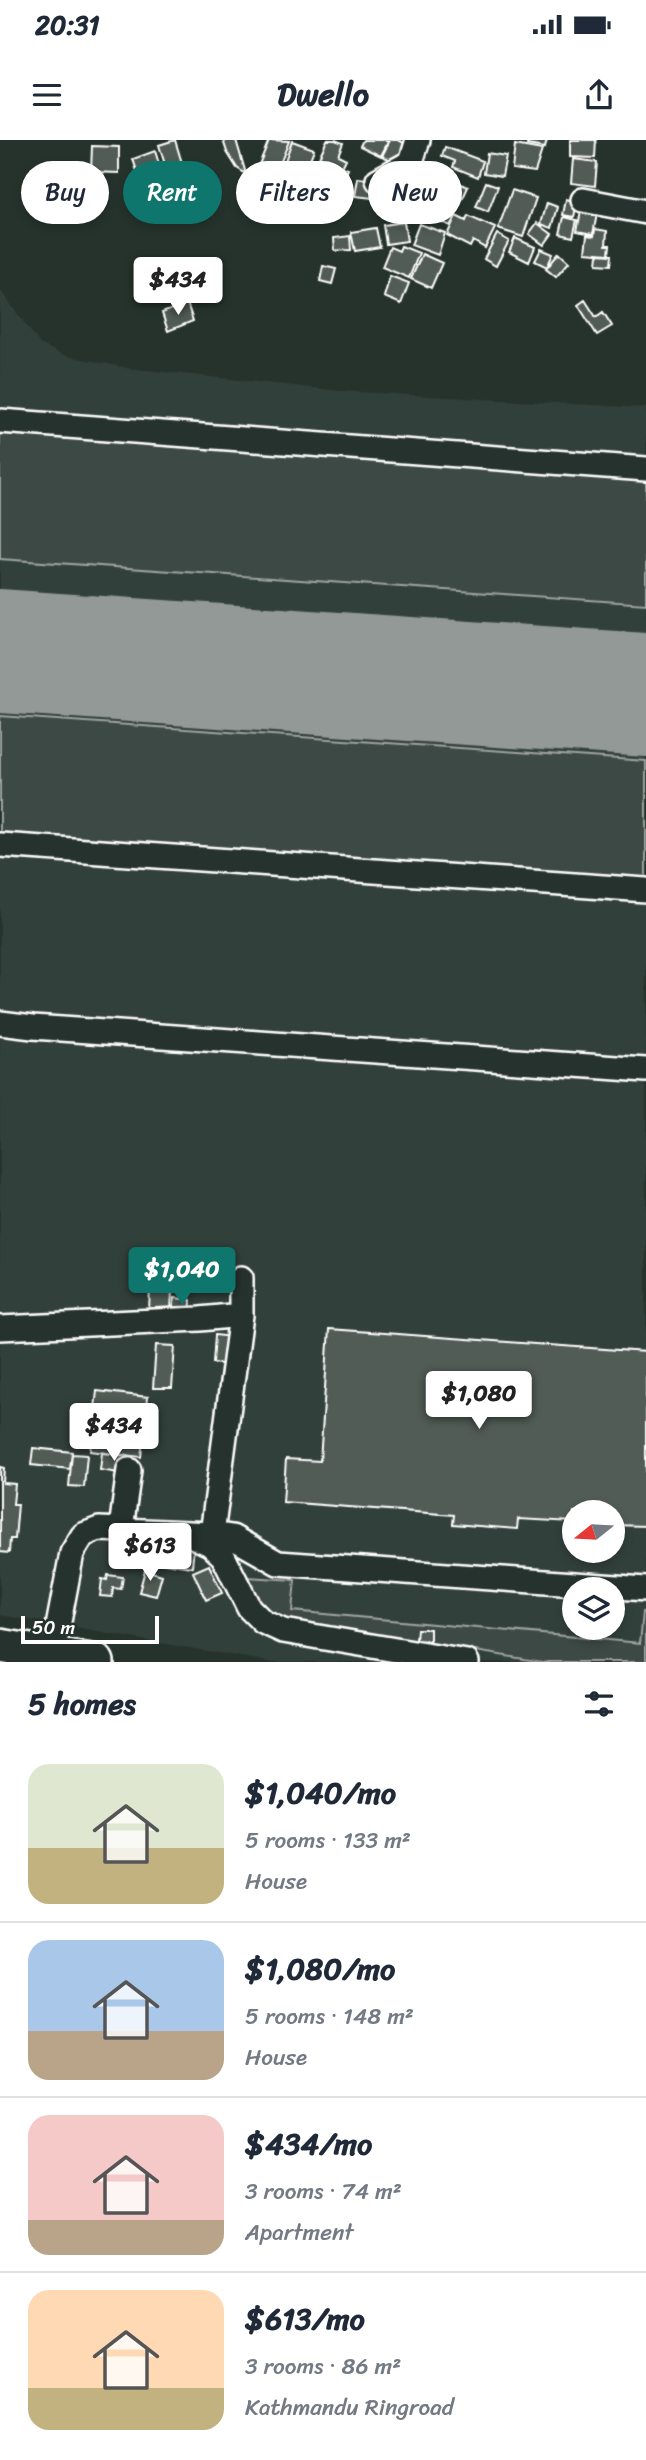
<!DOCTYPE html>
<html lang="en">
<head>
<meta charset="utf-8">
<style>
	:root { --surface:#fff; --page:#f2f2f3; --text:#1f2937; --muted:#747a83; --line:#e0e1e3; --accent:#0f766e }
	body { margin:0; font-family:Sriracha,sans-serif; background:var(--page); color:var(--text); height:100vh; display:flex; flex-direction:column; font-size:26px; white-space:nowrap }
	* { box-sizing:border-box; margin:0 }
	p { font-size:23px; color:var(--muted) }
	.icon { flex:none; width:38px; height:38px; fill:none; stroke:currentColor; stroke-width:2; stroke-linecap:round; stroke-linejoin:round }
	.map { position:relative; height:1522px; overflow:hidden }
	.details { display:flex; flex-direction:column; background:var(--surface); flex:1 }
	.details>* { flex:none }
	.guide { position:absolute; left:21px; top:21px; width:606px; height:63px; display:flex; gap:14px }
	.needle { width:46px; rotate:252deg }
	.buttons { position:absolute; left:562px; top:1360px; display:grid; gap:14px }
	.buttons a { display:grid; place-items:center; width:63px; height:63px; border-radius:50%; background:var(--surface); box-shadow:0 4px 10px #0003; font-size:35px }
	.scale { position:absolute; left:21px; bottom:18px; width:138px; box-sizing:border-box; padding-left:7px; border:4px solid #fff; border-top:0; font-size:19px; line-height:24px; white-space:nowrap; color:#fff; -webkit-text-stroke:5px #26332d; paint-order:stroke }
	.price { position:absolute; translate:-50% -60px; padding:0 16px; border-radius:7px; background:#fff; color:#222; font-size:23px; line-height:46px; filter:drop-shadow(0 2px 4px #0008) }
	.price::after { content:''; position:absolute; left:50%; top:42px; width:21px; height:16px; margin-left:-10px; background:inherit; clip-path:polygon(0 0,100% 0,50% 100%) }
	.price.selected { background:var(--accent); color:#fff }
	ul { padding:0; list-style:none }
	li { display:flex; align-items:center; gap:21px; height:175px; padding:0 28px }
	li+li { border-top:2px solid var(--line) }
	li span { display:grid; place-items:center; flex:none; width:196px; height:140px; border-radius:21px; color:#555 }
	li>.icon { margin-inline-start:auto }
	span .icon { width:84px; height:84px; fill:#fffc; stroke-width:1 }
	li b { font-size:30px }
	h2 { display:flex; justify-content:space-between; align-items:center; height:84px; padding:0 28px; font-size:30px }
	.tag { padding:0 24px; border-radius:32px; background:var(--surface); box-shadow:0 4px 10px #0003; font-size:24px; line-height:63px }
	.tag.selected { background:var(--accent); color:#fff }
	.status { display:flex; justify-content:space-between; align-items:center; height:49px; padding:0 35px; background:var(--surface); direction:ltr }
	.status svg { height:19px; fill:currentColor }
	header { display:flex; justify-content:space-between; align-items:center; height:91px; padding:0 28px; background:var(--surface); font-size:32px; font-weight:700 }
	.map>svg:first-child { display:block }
</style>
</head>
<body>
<div class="status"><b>20:31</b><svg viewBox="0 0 49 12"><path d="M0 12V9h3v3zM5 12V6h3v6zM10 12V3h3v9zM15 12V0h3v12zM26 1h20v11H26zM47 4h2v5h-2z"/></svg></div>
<header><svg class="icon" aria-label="menu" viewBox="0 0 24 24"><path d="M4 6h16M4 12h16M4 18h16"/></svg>Dwello<svg class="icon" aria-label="share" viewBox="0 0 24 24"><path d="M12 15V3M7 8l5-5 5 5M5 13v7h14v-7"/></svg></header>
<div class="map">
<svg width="646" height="1522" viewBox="0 0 646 1522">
	<rect width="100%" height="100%" fill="#26332d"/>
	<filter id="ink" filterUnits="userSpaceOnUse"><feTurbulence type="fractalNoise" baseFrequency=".0143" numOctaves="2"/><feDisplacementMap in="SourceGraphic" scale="14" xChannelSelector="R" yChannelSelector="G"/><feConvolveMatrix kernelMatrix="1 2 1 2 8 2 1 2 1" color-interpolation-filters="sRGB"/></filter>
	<g filter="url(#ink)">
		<path fill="#333f3a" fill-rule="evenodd" d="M0,150l40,54 23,11 64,13 213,23 306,17v1254h-376l-270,-47zM574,1372h38v38h-38zM574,1449h38v39h-38z"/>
		<path fill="#3e4944" stroke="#9ea4a2" stroke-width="2" d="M0,288l646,45v131l-646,-45z
			M0,576l646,45v127l-646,-48z
			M247,1437l48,3 -3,31 348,32 3,-31 3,1v49h-104l-256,-42c-23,-10 -32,-18 -39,-43z"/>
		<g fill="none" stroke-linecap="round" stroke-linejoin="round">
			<path stroke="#929996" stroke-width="124" d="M0,511l646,44"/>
		</g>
		<path fill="#515c57" stroke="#fff" stroke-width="2" d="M175,0l7,23 -16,5 -7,-23z
			M223,0h13l10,34 -9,-6 -10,-16z
			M269,0l20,1 -17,43 -18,-7z
			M327,0h8l8,3 -5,12 8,4 -4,8 6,2 -9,21 -29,-13z
			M363,0h26l-8,16 -21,-10z
			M390,0h8l13,6 -9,19 -20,-9z
			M528,0h19l-2,8 -18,-3z
			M570,0h26l-1,18 -25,-1z
			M292,1l22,8 -11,28 8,2 -6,13 -30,-3z
			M515,5l27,5 -7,22 -23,-3z
			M92,6l27,1v26l-28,-1z
			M445,7l38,14 -5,16 -25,-10 2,-6 -13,-5z
			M155,11l6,19 -22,7 -6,-18z
			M487,13l19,3 -4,20 -18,-3z
			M573,19l24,3 -2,24 -24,-3z
			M179,26l7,21 -37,12 -7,-21z
			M195,33l4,14 -10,3 -4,-15z
			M418,33l7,39 -38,6 -3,-19 13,-2 -3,-20z
			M437,33l31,14 -11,24 -30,-14z
			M358,38l16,2 -2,18 -17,-2z
			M486,42l12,4 -10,26 -12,-5z
			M337,49l4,25 -16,3 -5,-25z
			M512,50l24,8 -13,39 -25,-8z
			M566,59l11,3 -3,15 -11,-2z
			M430,63l26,12 -6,11 -25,-12z
			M547,63l11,4 -6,21 -11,-4z
			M582,66l16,3 -5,25 -16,-3z
			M456,76l10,5 2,-5 27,12 -10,20 -12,-7 -3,6 -23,-12z
			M564,77l13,3 -4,17 -13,-3z
			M404,82l3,19 -21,3 -3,-19z
			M537,83l15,11 -8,11 -15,-11z
			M419,84l26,9 -7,22 -27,-10z
			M376,88l4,19 -25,4 -4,-19z
			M595,89l12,2 -1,14h4l-1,9 -24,-2 2,-17 7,1z
			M497,94l12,7 -13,25 -12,-7z
			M350,96l1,14 -16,1 -1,-13z
			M515,98l20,9 -6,15 -20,-10z
			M401,106l18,7 -10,25 -27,-11 8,-20 9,4z
			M541,109l12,5 -6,13 -12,-6z
			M559,113l10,9 -13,15 -10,-8z
			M422,114l20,9 -11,25 -20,-9z
			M598,114l14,1 -1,10 -14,-1z
			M323,126l13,3 -4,15 -12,-3z
			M390,136l19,7 -8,21 -17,-7z
			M585,160l11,17 7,-5 9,14 -15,9 -19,-30z
			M187,163l6,18 -25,10 -6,-18z
			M150,1148l22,1 -1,23 -22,-1z
			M175,1158l16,2 -1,16 -18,-2z
			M329,1189l317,23v174l-34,-1v-13h-38v10l-56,-3 -1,10 -64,-5 1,-9 -171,-13 3,-43 34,2z
			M215,1195l17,2 -2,28 -17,-2z
			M156,1205l19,1 -3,42h-19z
			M97,1251l51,6 -7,60 -51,-6z
			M33,1308l39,4 -2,17 -39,-4z
			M102,1313l25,3 -2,18 -25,-4z
			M72,1314l15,1 -3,32 -15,-1z
			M0,1327l4,1 -1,15 12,1 -2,20h5l-3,35h-5l-1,14 -9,-1z
			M167,1402l27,4 -2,21 -28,-4z
			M209,1425l13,28 -16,7 -13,-28z
			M145,1430l17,5 -6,21 -17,-4z
			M108,1435l15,2 -2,12 -8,-1 -1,9 -12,-1 2,-17 5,1z
			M417,1489h13v12l-14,-1z"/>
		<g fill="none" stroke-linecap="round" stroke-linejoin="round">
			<defs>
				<path id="minor" d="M378,40l33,-18 7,-22
					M583,60l63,12
					M0,281l646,48
					M0,705l646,45
					M0,883l33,4 613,43
					M0,1188l200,-9 41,-4
					M121,1389l8,-59
					M212,1394l29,-219v-37
					M191,1395l19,9 13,12 26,52 14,14 20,9 184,31
					M53,1513l19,-100 11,-18 16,-6 113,5 20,3 46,26 368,26"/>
				<path id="highway" d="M0,1506l97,16"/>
			</defs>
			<use href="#minor" stroke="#fff" stroke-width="28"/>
			<use href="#highway" stroke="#fff" stroke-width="38"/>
			<use href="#minor" stroke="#26332d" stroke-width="23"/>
			<use href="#highway" stroke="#26332d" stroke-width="33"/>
		</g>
	</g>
</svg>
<div class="buttons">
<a><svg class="needle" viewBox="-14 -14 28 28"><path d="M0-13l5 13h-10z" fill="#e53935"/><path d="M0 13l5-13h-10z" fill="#747a83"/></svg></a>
<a><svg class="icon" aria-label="layers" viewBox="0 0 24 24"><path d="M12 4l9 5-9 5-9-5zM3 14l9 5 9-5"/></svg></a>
</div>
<div class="scale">50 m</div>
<b class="price" style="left:178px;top:177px">$434</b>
<b class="price selected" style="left:182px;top:1167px">$1,040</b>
<b class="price" style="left:479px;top:1291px">$1,080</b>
<b class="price" style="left:114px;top:1323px">$434</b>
<b class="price" style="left:150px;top:1443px">$613</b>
<div class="guide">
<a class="tag">Buy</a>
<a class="tag selected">Rent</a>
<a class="tag">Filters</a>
<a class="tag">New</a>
</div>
</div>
<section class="details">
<h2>5 homes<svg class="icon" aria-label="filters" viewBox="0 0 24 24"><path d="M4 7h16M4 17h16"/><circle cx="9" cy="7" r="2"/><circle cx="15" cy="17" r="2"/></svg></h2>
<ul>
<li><span style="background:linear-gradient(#dfe7d0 60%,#c2b280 0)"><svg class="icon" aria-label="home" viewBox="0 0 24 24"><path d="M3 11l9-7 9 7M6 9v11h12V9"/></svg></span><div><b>$1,040/mo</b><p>5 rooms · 133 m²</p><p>House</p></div></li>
<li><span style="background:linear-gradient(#a9c7e8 65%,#b9a48a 0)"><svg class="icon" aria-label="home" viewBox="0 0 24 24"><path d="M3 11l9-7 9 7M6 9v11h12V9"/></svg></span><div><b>$1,080/mo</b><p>5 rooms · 148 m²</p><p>House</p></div></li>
<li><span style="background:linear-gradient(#f6c9c9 75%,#b9a48a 0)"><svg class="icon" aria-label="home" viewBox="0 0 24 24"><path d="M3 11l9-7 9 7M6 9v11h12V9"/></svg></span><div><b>$434/mo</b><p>3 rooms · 74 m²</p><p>Apartment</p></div></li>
<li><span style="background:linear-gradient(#ffd9b3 70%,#c2b280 0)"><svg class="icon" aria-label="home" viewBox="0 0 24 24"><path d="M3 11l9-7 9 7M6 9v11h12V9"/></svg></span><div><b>$613/mo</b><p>3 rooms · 86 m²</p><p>Kathmandu Ringroad</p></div></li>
</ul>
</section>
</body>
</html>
